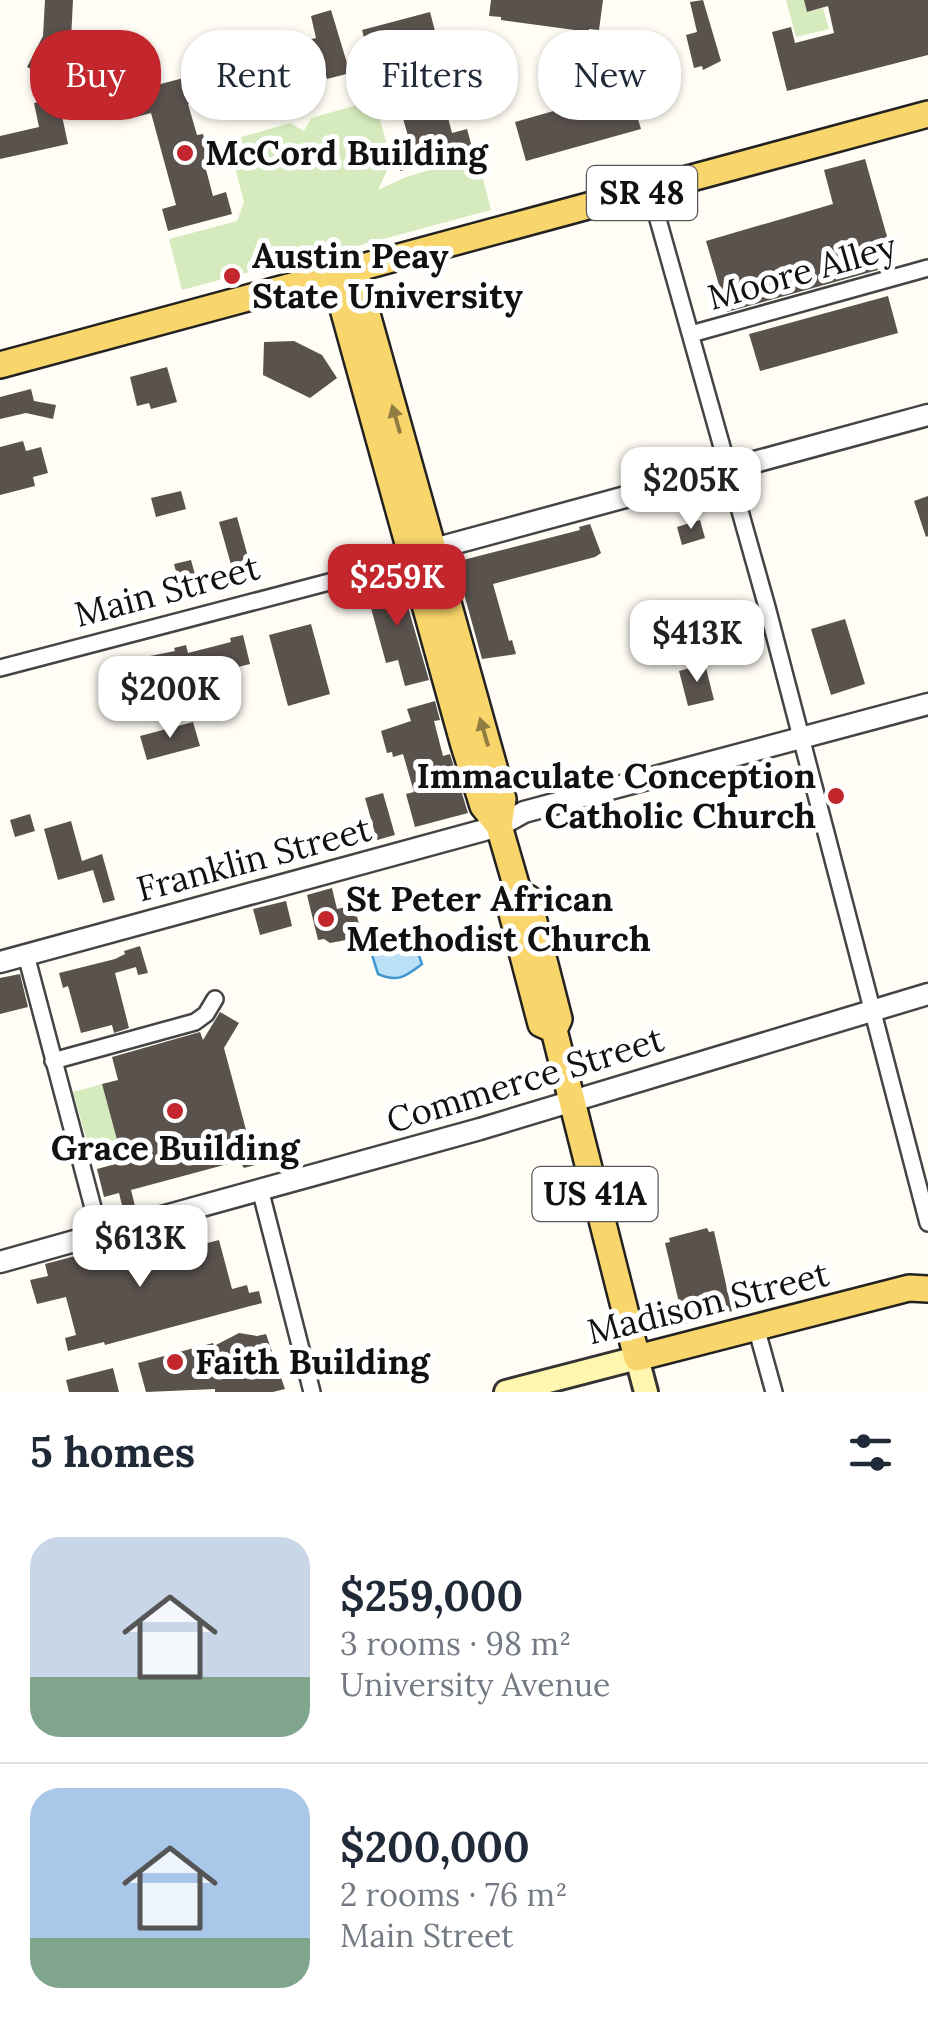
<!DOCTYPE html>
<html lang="en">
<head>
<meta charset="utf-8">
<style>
	:root { --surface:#fff; --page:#f6f6f7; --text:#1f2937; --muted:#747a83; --line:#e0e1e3; --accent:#c4262e }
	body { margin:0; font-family:Lora,serif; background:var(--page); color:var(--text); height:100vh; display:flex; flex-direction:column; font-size:38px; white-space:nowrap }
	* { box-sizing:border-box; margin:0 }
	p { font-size:32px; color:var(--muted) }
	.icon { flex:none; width:55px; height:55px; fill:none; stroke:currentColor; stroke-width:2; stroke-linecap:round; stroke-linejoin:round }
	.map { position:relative; height:1392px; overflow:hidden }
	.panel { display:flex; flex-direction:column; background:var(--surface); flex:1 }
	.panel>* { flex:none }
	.hud { position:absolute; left:30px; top:30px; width:870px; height:90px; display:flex; gap:20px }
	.price { position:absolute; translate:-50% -85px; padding:0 22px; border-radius:20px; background:#fff; color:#222; font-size:32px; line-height:65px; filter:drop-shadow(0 2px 5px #0008) }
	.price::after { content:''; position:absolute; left:50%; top:60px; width:30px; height:22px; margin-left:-15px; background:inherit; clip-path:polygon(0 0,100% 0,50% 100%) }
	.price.selected { background:var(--accent); color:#fff }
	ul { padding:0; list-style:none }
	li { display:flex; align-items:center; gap:30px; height:250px; padding:0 30px }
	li+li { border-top:2px solid var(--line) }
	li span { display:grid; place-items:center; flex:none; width:280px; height:200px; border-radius:30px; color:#555 }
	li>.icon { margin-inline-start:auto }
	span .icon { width:120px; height:120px; fill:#fffc; stroke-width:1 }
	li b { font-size:42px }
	h2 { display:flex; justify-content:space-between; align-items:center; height:120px; padding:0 30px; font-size:42px }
	.chip { padding:0 35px; border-radius:40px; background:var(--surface); box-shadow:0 2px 8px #0004; font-size:35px; line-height:90px }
	.chip.selected { background:var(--accent); color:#fff }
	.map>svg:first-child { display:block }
</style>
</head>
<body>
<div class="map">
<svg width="928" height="1392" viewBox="0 0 928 1392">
	<rect width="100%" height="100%" fill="#fffdf5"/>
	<path fill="#d5ebbd" d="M786,0h18l4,12 15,-4 6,21 -33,8z
		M375,100l16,61 -13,29 28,-13 71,-21 14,54 -149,40 -8,-6 -5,7 -147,39 -13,-51 68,-18 7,-19 -16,-61 62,-18 14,8 7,-13z
		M102,1084l20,73 -3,1 -32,-17 -14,-49z"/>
	<path fill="#b9e0f7" stroke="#3f96cf" stroke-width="2.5" d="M411,933l11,31c-16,12 -24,19 -44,10l-6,-19 2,-13z"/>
	<path fill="#5a524d" d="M45,0h28l-2,40 -22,39 -22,-12 16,-31z
		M491,0h112l-4,30 -10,-1v3l-88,-12v-3l-12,-1z
		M703,0l18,61 -18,9 -1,-4 -8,2 -8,-33 11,-3 -7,-30z
		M804,0h124v55l-141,36 -15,-59 19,-5 4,16 39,-10 -6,-27 -21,6z
		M331,10l19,63 -23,6 -2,-7 -68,18 2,8 -23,7 -14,-52 24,-6 2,9 68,-18 -5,-22z
		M430,12l6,23 -9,2 25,96 15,-4 6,22 -73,20 -6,-23 16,-5 -10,-35 -7,2 -7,-26 7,-2 -9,-34 -16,4 -6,-22z
		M591,69l8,29 30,-9 12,40 -115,32 -11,-39 56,-16 -8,-29z
		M195,75l7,25 -14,4 9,31 6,-1 7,26 -6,2 9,34 13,-4 6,22 -64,17 -6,-22 14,-4 -25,-92 -15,4 -6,-25z
		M58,97l10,47 -68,15v-23l39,-9 -5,-24z
		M865,159l27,95 -19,5 5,11 -151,42 -21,-71 127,-37 -9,-34z
		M888,296l10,37 -138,38 -11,-37z
		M294,341l28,14 15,23 -27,20 -47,-23 1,-33z
		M167,367l10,35 -26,7 -2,-6 -12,3 -7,-29z
		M31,389l3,12 22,4 -3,14 -27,-6 -26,6v-22z
		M23,441l3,10 15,-4 7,26 -15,4 2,9 -35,9v-48z
		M181,491l5,18 -30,8 -5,-19z
		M928,496v40l-2,1 -12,-36z
		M237,517l13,47 -18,4 -13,-46z
		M700,520l5,18 -23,7 -5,-18z
		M590,524l11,29 -6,4 -102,27 16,57 3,-1 4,14 -34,5 -19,-69 -4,-29 121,-31 -1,-3z
		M191,560l6,22 -17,4 -6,-22z
		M399,576l30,104 -24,6 -7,-26 -12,3 -21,-77z
		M845,619l20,65 -34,11 -20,-66z
		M311,624l19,70 -42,12 -19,-71z
		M243,635l7,29 -16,4 5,18 -13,4 -4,-15 -88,23 -9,-37 50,-10 -1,-3 12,-3 2,8 43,-11 -1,-4z
		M705,664l9,36 -26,6 -9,-35z
		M435,701l5,19 -6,1 9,35 7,-2 18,59 -53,14 -9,-33 8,-2 -11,-38 -10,3 -1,-5 -5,1 -6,-22 30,-10 -4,-12z
		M193,722l7,24 -53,14 -7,-24z
		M383,793l12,42 -18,5 -12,-42z
		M30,814l5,17 -20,6 -5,-17z
		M71,821l11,40 20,-7 13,46 -12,3 -10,-33 -35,10 -14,-51z
		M332,888l5,21 17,-4 9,34 -16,4 -1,-3 -16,3 -6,-4 -6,1 -11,-45z
		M286,901l6,25 -32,9 -7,-26z
		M140,946l8,27 -10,2 -2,-8 -21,6 14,55 -15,5 -2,-8 -31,8 -13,-47 -5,2 -4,-15 56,-14 10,-5 -1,-3z
		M20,974l8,33 -28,7v-36z
		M220,1012l19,11 -15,25 25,93h11l5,18 -3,4 -18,5 -5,-7 -108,29 5,20 -12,3 -5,-20 -15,4 -7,-28 26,-7 -21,-78 16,-4 -6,-23 88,-25 3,8z
		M707,1228l2,4 5,-1 18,80 -48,13 -19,-81 5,-1 -1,-4z
		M137,1236h6l1,4 13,-4 5,19 57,-15 13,49 15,-4 2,8 10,-2 3,12 -157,42 -1,-3 -36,9 -3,-13 11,-3 -10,-38 -29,7 -7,-24 18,-4 -3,-12 87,-23z
		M239,1333l18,3 9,-2 19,55 -12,3h-58v-3l-69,3 -8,-29 75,-20 1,3z
		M113,1368l6,24h-50l-3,-12z"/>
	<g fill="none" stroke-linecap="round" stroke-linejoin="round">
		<defs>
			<path id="minor" d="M650,191l117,416 161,616
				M691,334l237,-66
				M0,668l333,-87 80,-26
				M26,955l74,279
				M53,1061l142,-39 11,-8 9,-15
				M260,1189l52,203
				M756,1327l18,65"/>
			<path id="tertiary" d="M419,553l509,-138
				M0,962l499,-136 25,-14 404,-108
				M140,1223l340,-94 448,-135
				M0,1262l128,-36"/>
			<path id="secondary" d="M506,1392l131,-34 9,34"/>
			<path id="primary" d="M355,271l148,528 -4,27
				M334,276l129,466 20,64 16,20 20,69 9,3 31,121 -5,11 83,328 272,-70 19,1
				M0,365l928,-251
				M519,895l-10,7 32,122 13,6"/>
		</defs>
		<use href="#minor" stroke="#444" stroke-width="20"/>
		<use href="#tertiary" stroke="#444" stroke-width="25"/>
		<use href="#secondary" stroke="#333" stroke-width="28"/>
		<use href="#primary" stroke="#222" stroke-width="30"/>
		<use href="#minor" stroke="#fff" stroke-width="15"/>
		<use href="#tertiary" stroke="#fff" stroke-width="20"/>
		<use href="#secondary" stroke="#fff6b0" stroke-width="22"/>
		<use href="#primary" stroke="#f9d66b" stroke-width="25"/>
	</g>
	<defs><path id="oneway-solid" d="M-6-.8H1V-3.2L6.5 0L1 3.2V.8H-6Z" transform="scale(2.5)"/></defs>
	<g fill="#917d42">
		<use href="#oneway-solid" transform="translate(396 419) rotate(-106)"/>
		<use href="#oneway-solid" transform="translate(484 732) rotate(-106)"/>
	</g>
	<g fill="#c4262e" stroke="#fff" stroke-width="4">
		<circle cx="185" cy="153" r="10"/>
		<circle cx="232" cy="276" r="10"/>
		<circle cx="836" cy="796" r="10"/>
		<circle cx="326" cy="919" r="10"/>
		<circle cx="175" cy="1111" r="10"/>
		<circle cx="175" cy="1362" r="10"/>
	</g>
	<g text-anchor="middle" stroke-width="10" stroke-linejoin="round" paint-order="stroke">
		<g fill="#fff" stroke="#585858" stroke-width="2.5">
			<rect x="587" y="166" width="110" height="54" rx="8"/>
			<rect x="532.5" y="1167" width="125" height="54" rx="8"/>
		</g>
		<g font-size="32" font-weight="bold" fill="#111">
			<text x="642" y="204">SR 48</text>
			<text x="595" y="1205">US 41A</text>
		</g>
		<g font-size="35" font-weight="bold" fill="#111" stroke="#fff" text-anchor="start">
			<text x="205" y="165">McCord Building</text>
			<text x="252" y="268">Austin Peay<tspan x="252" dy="40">State University</tspan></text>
			<text x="816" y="788" text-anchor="end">Immaculate Conception<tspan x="816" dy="40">Catholic Church</tspan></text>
			<text x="346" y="911">St Peter African<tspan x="346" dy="40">Methodist Church</tspan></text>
			<text x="175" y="1160" text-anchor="middle">Grace Building</text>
			<text x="195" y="1374">Faith Building</text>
		</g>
		<g font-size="35" fill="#111" stroke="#fff">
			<text transform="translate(802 272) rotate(-16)" y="12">Moore Alley</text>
			<text transform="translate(167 591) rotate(-15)" y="12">Main Street</text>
			<text transform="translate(254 859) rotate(-15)" y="12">Franklin Street</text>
			<text transform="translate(525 1080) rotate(-17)" y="12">Commerce Street</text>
			<text transform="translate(708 1303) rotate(-14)" y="12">Madison Street</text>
		</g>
	</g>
</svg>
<b class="price" style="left:691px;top:532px">$205K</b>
<b class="price selected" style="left:397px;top:629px">$259K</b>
<b class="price" style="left:697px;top:685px">$413K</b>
<b class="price" style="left:170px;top:741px">$200K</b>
<b class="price" style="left:140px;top:1290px">$613K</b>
<div class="hud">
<a class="chip selected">Buy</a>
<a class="chip">Rent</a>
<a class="chip">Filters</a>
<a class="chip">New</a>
</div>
</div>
<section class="panel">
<h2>5 homes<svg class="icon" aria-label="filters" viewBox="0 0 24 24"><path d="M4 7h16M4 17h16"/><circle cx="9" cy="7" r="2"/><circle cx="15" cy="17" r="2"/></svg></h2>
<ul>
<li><span style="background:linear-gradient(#c9d6e8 70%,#7fa58c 0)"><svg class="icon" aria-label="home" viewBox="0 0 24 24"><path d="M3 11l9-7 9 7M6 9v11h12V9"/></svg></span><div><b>$259,000</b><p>3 rooms · 98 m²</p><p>University Avenue</p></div></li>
<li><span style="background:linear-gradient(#a9c7e8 75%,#7fa58c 0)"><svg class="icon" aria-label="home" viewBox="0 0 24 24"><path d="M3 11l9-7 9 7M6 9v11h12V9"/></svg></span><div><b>$200,000</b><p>2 rooms · 76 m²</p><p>Main Street</p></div></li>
</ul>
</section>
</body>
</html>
